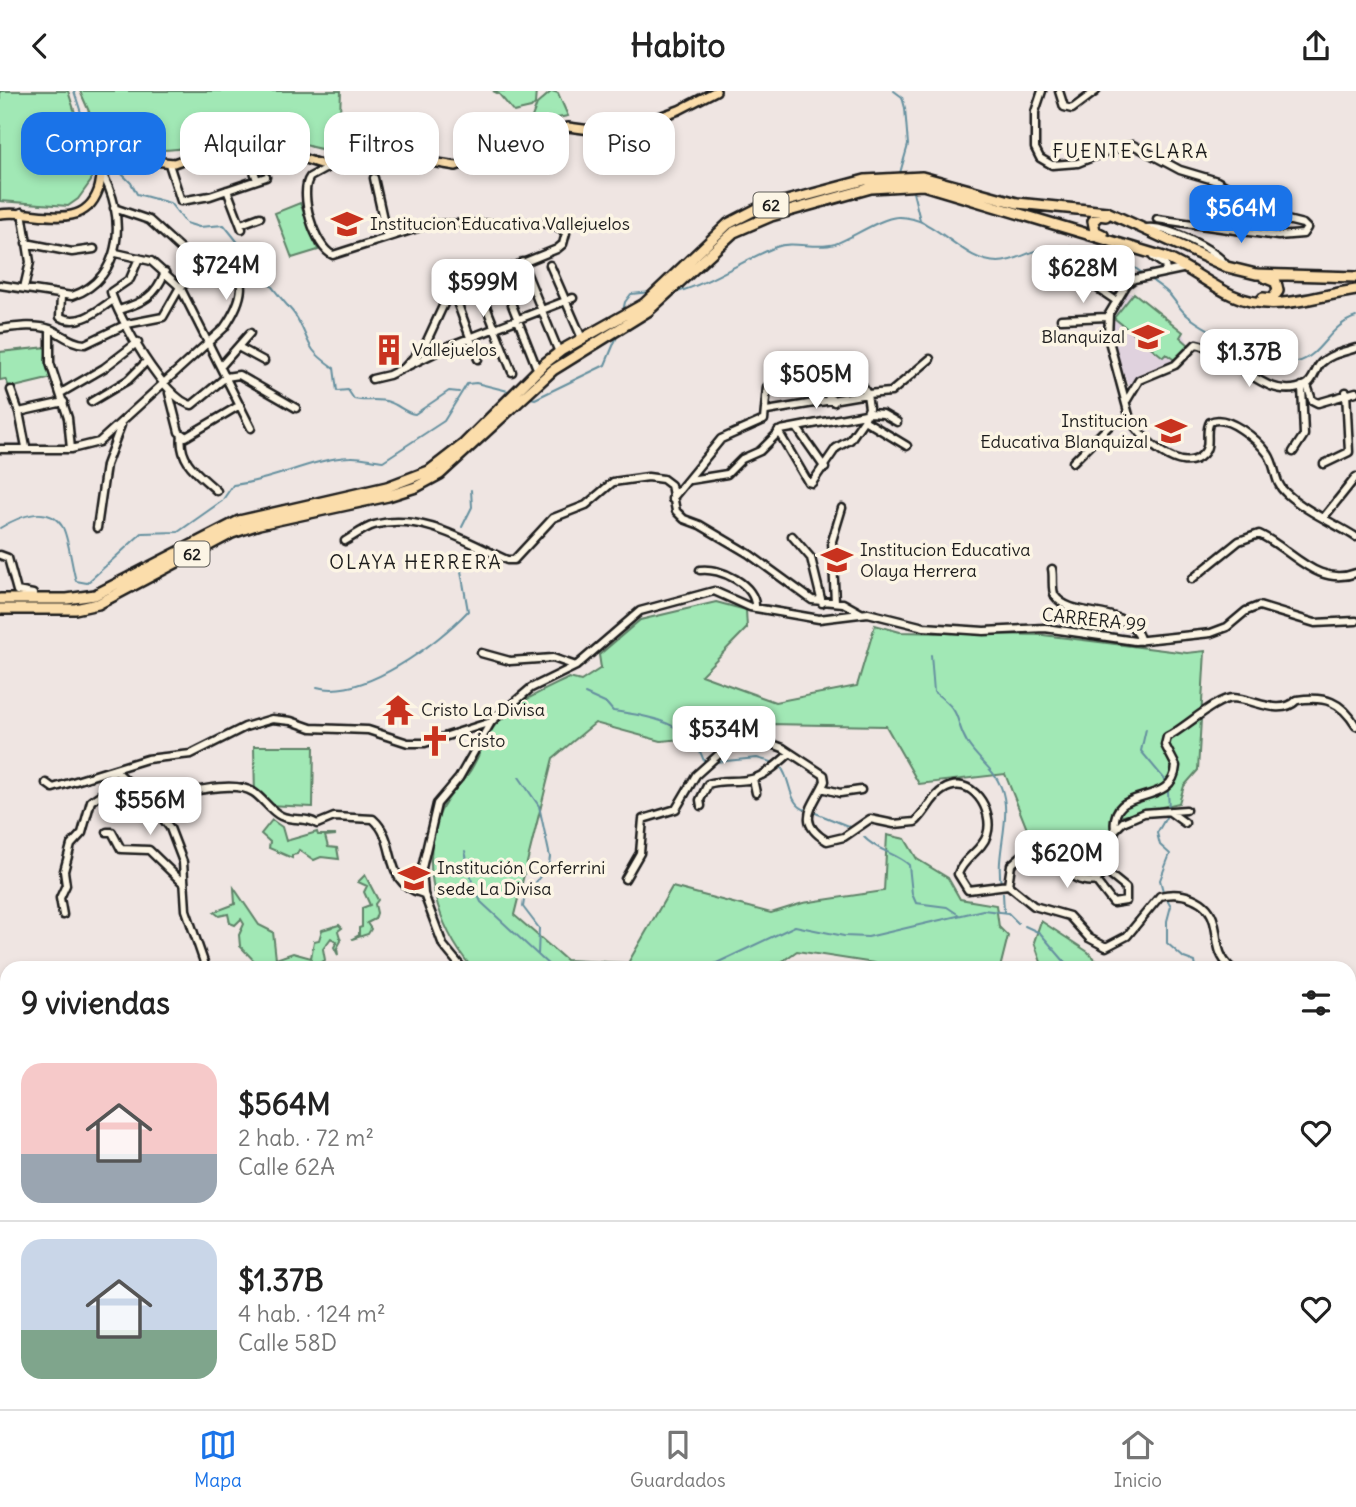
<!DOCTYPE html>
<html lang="es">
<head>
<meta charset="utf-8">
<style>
	:root { --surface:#fff; --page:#f6f6f6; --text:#222; --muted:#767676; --line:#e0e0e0; --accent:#1a73e8 }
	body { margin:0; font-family:Delius,sans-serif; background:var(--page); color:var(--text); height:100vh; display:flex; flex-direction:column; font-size:26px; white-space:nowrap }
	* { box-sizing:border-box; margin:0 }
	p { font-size:23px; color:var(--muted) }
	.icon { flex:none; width:38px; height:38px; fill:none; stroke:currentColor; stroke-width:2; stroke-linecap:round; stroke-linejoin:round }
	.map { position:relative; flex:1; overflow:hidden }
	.sheet { position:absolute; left:0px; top:870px; width:1356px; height:450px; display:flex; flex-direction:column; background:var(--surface); border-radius:21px 21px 0 0; box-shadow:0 4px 10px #0003 }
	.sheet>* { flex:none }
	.guide { position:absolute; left:21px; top:21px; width:700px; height:63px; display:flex; gap:14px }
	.price { position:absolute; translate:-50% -60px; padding:0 16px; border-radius:14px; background:#fff; color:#222; font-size:23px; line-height:46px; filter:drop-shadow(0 2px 4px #0008) }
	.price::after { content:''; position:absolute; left:50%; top:42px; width:21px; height:16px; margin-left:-10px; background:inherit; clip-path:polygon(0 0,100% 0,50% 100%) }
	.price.current { background:var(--accent); color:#fff }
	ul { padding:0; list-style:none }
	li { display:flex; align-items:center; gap:21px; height:175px; padding:0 21px }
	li+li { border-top:2px solid var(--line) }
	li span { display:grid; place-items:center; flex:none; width:196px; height:140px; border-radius:21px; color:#555 }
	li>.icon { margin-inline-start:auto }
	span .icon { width:84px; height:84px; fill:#fffc; stroke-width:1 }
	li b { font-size:30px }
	h2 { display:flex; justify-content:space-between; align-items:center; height:84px; padding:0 21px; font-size:30px }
	.pill { padding:0 24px; border-radius:21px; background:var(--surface); box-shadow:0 4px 10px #0003; font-size:24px; line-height:63px }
	.pill.current { background:var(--accent); color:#fff }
	header { display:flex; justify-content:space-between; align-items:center; height:91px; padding:0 21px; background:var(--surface); font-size:32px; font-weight:800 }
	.tabs { display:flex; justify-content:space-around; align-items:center; height:98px; border-top:2px solid var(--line); background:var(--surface); font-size:19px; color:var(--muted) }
	.tabs a { display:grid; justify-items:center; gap:4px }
	.tabs .current { color:var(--accent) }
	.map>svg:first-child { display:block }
</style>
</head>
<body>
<header><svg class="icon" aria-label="back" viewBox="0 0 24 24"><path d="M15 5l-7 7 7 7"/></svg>Habito<svg class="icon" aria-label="share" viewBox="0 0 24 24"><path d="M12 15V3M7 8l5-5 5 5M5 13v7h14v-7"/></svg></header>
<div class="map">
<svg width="1356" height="1318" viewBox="0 0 1356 1318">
	<rect width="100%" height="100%" fill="#efe5e2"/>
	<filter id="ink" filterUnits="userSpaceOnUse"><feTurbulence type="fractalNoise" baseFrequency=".0143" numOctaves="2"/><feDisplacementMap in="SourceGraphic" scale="14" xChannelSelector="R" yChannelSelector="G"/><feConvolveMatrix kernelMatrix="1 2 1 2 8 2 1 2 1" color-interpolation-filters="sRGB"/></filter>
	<g filter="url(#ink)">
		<path fill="#e0d2de" d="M1126,202h8l49,39 6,13 -13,16 -31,10 -17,14 -17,-44 -1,-12 1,-9z"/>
		<path fill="#a1e8b5" stroke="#5e8268" stroke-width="2" d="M0,0h68l11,34 14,20 -2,36 -13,18 -10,7 -68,-5z
			M80,0h261l-1,23 31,16 1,19c-53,6 -69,-2 -114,-28 -24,5 -43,17 -66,25 -27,8 -61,2 -88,0z
			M493,0h43l-1,13 -4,4 -17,4 -15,-18z
			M552,0l6,2 10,23 -16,3 -11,7 -9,-9 5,-13z
			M300,112l18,47 -26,8 -17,-45z
			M1134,202l49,39 -3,5 9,8 -13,16 -10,-7 -3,3 -49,-39z
			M48,256l-3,15 7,16 -42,10 -5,-9 -5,1v-28z
			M716,511l30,8 1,18 -46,47 74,27 82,-16 18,-61 25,7 143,3 144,18 18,-2 -7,119 -14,16 -5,17 -61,14 -24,56 -15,-3 -46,-26 -28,-70 -86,10 -33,-58 -119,-2 -52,12 -54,5 -66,-18 -42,35 -39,157 52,45 62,3 44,-76 99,26 32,-10 81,-12 3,-56 18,4 12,20 31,19 12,21 36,6 3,22 9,9 -8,32h-94l-109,-17 -24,17h-301c-35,-42 -53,-102 -32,-155 6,-15 18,-26 28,-39 11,-15 16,-37 29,-51 18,-21 48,-33 72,-45l12,3 20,-13 -2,-13 41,-35z
			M254,655h60l-1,61 -48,-2 -10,-7z
			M272,729l10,7 4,14 31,-9 1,3h18l-11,1 3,11 9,1 2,11 -18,-2 -7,3 -15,-10 -2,4 -5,1v3l-23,-10 1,-6 -9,-8z
			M365,784l13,25 -3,4 2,9 -2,6 -8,4 4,6 -3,5 -16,5 7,-4v-7l3,-1v-19l8,-3 -6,-13 3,-6 -9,-4z
			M234,797l25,37 14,7 3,27 17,-6 18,5 3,-17 5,-1 3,-10 17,-5 3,3 -4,3 3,10 -4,7 1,7 -4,-8 3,-5 -6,-4 -8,11 2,11 -12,8h-52l-21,-22 -1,-11 5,-11 -3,-5 -6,6 -5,-2 -2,-9 -9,2 -5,-4 21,-8z
			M1041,830l47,31 14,16h-59l-9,-26z
			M1356,938v81h-7v-76z"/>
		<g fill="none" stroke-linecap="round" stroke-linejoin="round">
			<path stroke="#65909f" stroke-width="2" d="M74,0l9,28 19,33
				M894,0l8,6 3,11 3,37 -8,28
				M111,72l20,20 6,11 33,9 16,20 13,4 25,-2c24,29 43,58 68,86 10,11 13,28 21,39 5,7 14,13 21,18l3,23 11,-1 6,9c12,3 23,-1 35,3 10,3 16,11 26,12l34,-23 10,1
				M912,97l8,32 9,6
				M1149,187c7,6 16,11 21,17 6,7 11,16 18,21 17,14 89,50 109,46 24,-5 32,-37 59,-45
				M674,202c35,-9 69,-33 102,-46 17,-7 40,3 59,-3 17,-6 45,-26 63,-27 39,-1 63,45 100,45 16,0 30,-10 46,-14 33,-6 75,7 101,27
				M623,220l2,-9 6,-8 20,-2
				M527,306l8,2 70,-34 13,-31
				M462,436l10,-20 -1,-17
				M0,437c18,-11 47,-24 62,-2 6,8 10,42 14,55l11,2 55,-50 36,-1 44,-31 11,-16c40,-4 77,-26 117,-28 10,-1 22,3 33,4l61,-40 23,-37 9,-1 36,9
				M931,564l3,37c32,23 18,26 34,52 10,16 26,25 33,43 12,30 -6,65 0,97
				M317,596c46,13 121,-44 151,-76l-8,-46
				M585,603l22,10 6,7c35,5 78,11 91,50h5
				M1146,638l-5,22 25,30
				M715,671l42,-4 18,5
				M780,675c13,15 6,38 28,45
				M519,686l20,29 11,51 -1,6 -25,37 -1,7 16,21 -1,27
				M1168,701l1,16
				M813,721l40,16
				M864,746c11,13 32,16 45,28l3,29 4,9 31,4 12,8
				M465,760l7,31 9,20 71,66
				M1163,800l-3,-11 10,-26 -10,-9 -3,-12 11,-19
				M1003,802l1,19
				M1167,808l4,7 -4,15v22l17,15 11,4 1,6
				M1025,835l15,7 30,35
				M706,877l89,-42 49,10 24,1 115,-27 25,3 10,10"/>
			<defs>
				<path id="minor" d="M1042,0l-7,21v36l5,10 12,7 26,-2 35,-14 20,-4 47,25 37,11 62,37 24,6 4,4 -4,6 -25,2 -121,-17
					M1059,0l5,16 8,2 24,-18
					M254,43l-7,17 10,29
					M169,73l12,37 29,-5 56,-19
					M332,74l-22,12c-12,16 5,71 23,78l97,-31 122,-1 14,10 -3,11 -6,5 -108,44 -24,52 -21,23
					M374,87l13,59
					M227,99l15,39
					M114,117l35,12 54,49
					M22,121l8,50 -6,26
					M241,133l19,-7
					M1146,137c20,-3 69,21 80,37
					M26,152l46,9 22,-3
					M116,162l35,8 29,26 71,141
					M1153,166l12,8 1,7
					M139,167l-9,21 -19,13c7,25 54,109 81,113l34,-28 13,-2 57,33
					M522,171l36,88
					M550,174l31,71
					M1187,177l-53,11 -7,5 -18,30 -1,23 22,82c10,18 51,59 73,35 9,-9 1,-22 7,-32 17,-9 48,18 58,32 9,13 5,28 18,39 19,18 48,30 70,44
					M499,181l37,94
					M1084,188l31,21
					M476,190l36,91
					M0,194l72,11c53,-18 54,-83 29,-124
					M453,200l25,68
					M61,205l-1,21c20,10 38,-7 53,-17
					M119,219c25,-8 36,-13 46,-38
					M1061,228l46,-2
					M0,238c16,-2 34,-5 50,0 12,5 22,15 35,15l42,-20 36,-7 17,-30 32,-22c45,2 28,40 12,63l-125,114 -28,7h-71
					M50,238v34l18,55 3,31
					M240,257l24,13
					M221,275l29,-33
					M815,278l43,9 9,16 24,-2 39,-33
					M372,288l17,-4 60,-29 124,-48
					M1307,294l5,15 6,3 38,-11
					M786,297l34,-1 14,15
					M11,299l8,22 7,35
					M61,302l43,-25 34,-26
					M169,302l10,39 7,5 54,-32
					M1127,309l12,-20 36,-15 21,-21c35,7 71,61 110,41 8,-4 9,-16 15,-22 9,-9 23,-11 35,-15
					M91,311l37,-22 19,-19
					M767,320l100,-17 2,14 -5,12 -14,20 -14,8 -24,35 -4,-1 -30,-51
					M19,321l45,-10
					M864,329l43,26
					M797,337l28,40
					M182,344c-4,27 17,39 35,56
					M1293,361l11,-17 -2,-49
					M1073,371l39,-39 18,-4
					M1324,373l25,-12 -3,-60
					M690,389l37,-6 15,-15 18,-8 21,-21 90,-17 12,1 14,8
					M672,408l49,-60 43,-19 3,-33 30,-29
					M1324,426l32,-40
					M97,437l9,-63 15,-40
					M792,445l19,22 11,45
					M345,450c9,-5 19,-13 29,-16 47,-13 93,17 133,35h7l39,-42 33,-13 27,-23 35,-5 15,2 8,6 5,26 8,8 16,6 49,29 63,46 31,3 18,10
					M0,464l8,3 9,33 16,3
					M1052,478c2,8 -1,20 3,27 18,25 73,6 86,45
					M700,479c20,-3 57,15 55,38
					M1192,488l47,-38 20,-7c33,15 58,54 97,39
					M835,511l-3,-61 10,-33
					M481,562l29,8 43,-3 23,8
					M115,679l35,32 20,26 13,34 3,48 20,58
					M753,688l3,14
					M46,692l7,5 94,-29 44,-5 54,-27 27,-8 19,2 20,7 57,2 40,13h17l66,-21
					M822,697l18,5 21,-3
					M150,711c24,-6 81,-24 103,-10 10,6 17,19 28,24 13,6 25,0 36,8l17,-7 39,2c27,24 7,64 51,75
					M701,715l-1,-6 8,-16c15,-5 29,-1 44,-5 14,-4 27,-16 37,-25
					M1170,721l15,11
					M1115,739c-6,-48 58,-20 61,-64l-11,-21 2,-8c18,-9 49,-39 66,-39 21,1 47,19 64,2 28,-4 44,1 59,26
					M107,741h5l9,17 28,1 34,33
					M625,788l15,-26 3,-34 33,-10 20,-34 31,-28 20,-7 9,-2 27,10 41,27 1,6c-11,25 -31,40 2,60l17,-4 26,-18 24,5 21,-2c11,-9 16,-25 28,-32 28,-18 52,21 44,45 -5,16 -24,23 -29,39l10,16 40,-5 26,21 35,10 20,22 17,9 21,-11 33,-40c21,-5 48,2 54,26 5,19 1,31 17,46
					M1096,790l17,22 13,-2v-13l-21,-17
					M1008,794l3,-20 16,-14c27,1 41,35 69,30l9,-10 10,-41 8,-8 21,-9 42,-3
					M63,824l-3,-17 6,-13 -2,-14 7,-26 11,-12 9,-32 22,-15 -2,-15
					M462,877l-19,-23 -19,-51 -2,-26 15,-64 22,-26 32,-56 40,-34 45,-22 64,-55 74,-20 36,16 69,12 49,-6 56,14 60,4 61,-3 90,13 76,-8 16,-6 19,-16 13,-5 56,17 41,-2
					M1349,1024h7
					M1349,1110l7,-8
					M0,1139l7,8
					M0,1154l5,3 2,11
					M1349,1260l7,2
					M1349,1309l7,-26
					M141,1312l3,6
					M174,1312l2,6
					M370,1312l1,6
					M486,1312l2,6
					M550,1312l9,6
					M623,1312l9,6
					M792,1312l1,6
					M830,1312l1,6
					M868,1312l2,6
					M1016,1312l8,6
					M1182,1312l1,6
					M391,1318l6,-6
					M440,1318l3,-6
					M601,1318l3,-6
					M778,1318l7,-6
					M918,1318l5,-6
					M1057,1318l3,-6
					M1290,1318l2,-6"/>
				<path id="major" d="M0,123c33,-6 82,20 98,-23 5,-13 0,-24 13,-34l63,6 80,-29 13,3 32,20 21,7 19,1 63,-8 54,9 112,-39 38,5 19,-3 54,-19 37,-19"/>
				<path id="highway" d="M1103,144l-8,-4 -2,-10 6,-6 7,1
					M1263,207l9,1 6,-8 -2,-9 -12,-5
					M0,508h67l28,-4 144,-74 148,-34 42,-16 35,-27 80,-80 18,-14 82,-46 84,-80 29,-15 108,-29 57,-3 95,26 90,9 120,55 29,7 100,3
					M0,518h75l23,-5 134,-71 27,-9 129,-28 28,-9 24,-13 113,-104 95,-59 86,-79 37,-16 100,-28 52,-3 241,72c25,10 44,27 68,38 41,19 82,1 124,-5"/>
			</defs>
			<use href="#minor" stroke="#1c1c1c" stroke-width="11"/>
			<use href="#major" stroke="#1c1c1c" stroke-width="12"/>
			<use href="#highway" stroke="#1c1c1c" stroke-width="14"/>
			<use href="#minor" stroke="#fcf5e5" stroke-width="6"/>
			<use href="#major" stroke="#fbddab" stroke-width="7"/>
			<use href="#highway" stroke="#fbddab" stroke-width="9"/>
		</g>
	</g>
	<defs>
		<symbol id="school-bare" viewBox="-9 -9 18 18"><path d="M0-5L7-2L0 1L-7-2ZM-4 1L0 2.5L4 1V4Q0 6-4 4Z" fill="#c8321e" stroke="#fcf5e5" stroke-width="2.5" paint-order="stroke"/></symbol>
		<symbol id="building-bare" viewBox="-9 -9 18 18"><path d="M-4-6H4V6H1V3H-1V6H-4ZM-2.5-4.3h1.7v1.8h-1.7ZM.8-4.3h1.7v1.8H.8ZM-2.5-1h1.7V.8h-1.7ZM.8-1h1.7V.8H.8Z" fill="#c8321e" stroke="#fcf5e5" stroke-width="2.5" paint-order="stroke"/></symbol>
		<symbol id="temple-bare" viewBox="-9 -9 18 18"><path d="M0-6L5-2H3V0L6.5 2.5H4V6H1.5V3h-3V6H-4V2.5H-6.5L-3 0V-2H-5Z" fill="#c8321e" stroke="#fcf5e5" stroke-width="2.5" paint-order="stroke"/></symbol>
		<symbol id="church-bare" viewBox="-9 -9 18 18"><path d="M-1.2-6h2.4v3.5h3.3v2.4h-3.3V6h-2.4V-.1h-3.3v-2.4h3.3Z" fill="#c8321e" stroke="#fcf5e5" stroke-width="2.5" paint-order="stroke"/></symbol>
		<symbol id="university-bare" viewBox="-9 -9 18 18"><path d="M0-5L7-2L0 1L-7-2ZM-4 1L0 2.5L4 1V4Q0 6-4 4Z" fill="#c8321e" stroke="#fcf5e5" stroke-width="2.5" paint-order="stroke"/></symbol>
	</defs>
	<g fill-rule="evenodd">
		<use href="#school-bare" x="325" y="111" width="44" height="44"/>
		<use href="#school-bare" x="1126" y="224" width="44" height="44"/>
		<use href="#building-bare" x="367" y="237" width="44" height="44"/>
		<use href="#school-bare" x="1149" y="318" width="44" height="44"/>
		<use href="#school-bare" x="815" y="447" width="44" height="44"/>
		<use href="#temple-bare" x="376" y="597" width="44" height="44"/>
		<use href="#church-bare" x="413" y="628" width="44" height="44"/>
		<use href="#university-bare" x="392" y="765" width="44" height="44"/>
	</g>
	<g text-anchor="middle" stroke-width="7" stroke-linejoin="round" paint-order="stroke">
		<g fill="#fcf5e5" stroke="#5f5d58" stroke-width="2">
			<rect x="753.5" y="101.5" width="35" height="25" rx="5"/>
			<rect x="174.5" y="450.5" width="35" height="25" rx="5"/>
		</g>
		<g font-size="16" font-weight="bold" fill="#1c1c1c">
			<text x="771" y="120">62</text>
			<text x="192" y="469">62</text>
		</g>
		<g font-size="18" fill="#1c1c1c" stroke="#fcf5e5" text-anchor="start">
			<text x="370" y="139">Institucion Educativa Vallejuelos</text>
			<text x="1125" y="252" text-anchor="end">Blanquizal</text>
			<text x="412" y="265">Vallejuelos</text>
			<text x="1148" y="336" text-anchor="end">Institucion<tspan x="1148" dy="21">Educativa Blanquizal</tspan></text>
			<text x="860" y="465">Institucion Educativa<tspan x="860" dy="21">Olaya Herrera</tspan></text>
			<text x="421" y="625">Cristo La Divisa</text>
			<text x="458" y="656">Cristo</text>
			<text x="437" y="783">Institución Corferrini<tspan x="437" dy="21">sede La Divisa</tspan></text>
		</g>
		<g font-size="18" fill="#1c1c1c" stroke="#fcf5e5">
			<text transform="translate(1094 529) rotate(6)" y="6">CARRERA 99</text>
		</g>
		<g font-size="19" letter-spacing="2" fill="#1c1c1c" stroke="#fcf5e5">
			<text x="1131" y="67">FUENTE CLARA</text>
			<text x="416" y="478">OLAYA HERRERA</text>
		</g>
	</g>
</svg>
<b class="price current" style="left:1241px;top:154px">$564M</b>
<b class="price" style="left:226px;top:211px">$724M</b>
<b class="price" style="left:1083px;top:214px">$628M</b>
<b class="price" style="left:483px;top:228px">$599M</b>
<b class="price" style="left:1249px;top:298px">$1.37B</b>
<b class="price" style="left:816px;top:320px">$505M</b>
<b class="price" style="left:724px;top:675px">$534M</b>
<b class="price" style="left:150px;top:746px">$556M</b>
<b class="price" style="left:1067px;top:799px">$620M</b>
<div class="guide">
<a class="pill current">Comprar</a>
<a class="pill">Alquilar</a>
<a class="pill">Filtros</a>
<a class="pill">Nuevo</a>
<a class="pill">Piso</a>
</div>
<section class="sheet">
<h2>9 viviendas<svg class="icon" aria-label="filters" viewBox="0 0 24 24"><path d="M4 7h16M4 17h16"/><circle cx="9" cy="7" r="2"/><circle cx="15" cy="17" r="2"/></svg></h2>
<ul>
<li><span style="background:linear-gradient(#f6c9c9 65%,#9aa5b1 0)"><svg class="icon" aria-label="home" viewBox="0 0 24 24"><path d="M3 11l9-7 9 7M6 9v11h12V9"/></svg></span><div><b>$564M</b><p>2 hab. · 72 m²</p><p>Calle 62A</p></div><svg class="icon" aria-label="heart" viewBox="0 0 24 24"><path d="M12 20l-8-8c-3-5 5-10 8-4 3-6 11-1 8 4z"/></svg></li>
<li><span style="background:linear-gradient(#c9d6e8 65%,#7fa58c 0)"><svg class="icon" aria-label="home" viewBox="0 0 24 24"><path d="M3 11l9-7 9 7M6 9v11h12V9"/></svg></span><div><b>$1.37B</b><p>4 hab. · 124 m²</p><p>Calle 58D</p></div><svg class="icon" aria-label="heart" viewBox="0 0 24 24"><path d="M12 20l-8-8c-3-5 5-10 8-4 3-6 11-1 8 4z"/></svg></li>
</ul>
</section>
</div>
<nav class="tabs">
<a class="current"><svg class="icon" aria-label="map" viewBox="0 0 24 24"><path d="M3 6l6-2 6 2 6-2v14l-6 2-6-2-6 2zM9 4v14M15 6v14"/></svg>Mapa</a>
<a><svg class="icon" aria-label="saved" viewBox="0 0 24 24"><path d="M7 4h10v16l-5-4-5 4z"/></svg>Guardados</a>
<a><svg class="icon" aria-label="home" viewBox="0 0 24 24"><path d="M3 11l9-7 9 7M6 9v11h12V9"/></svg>Inicio</a>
</nav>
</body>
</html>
